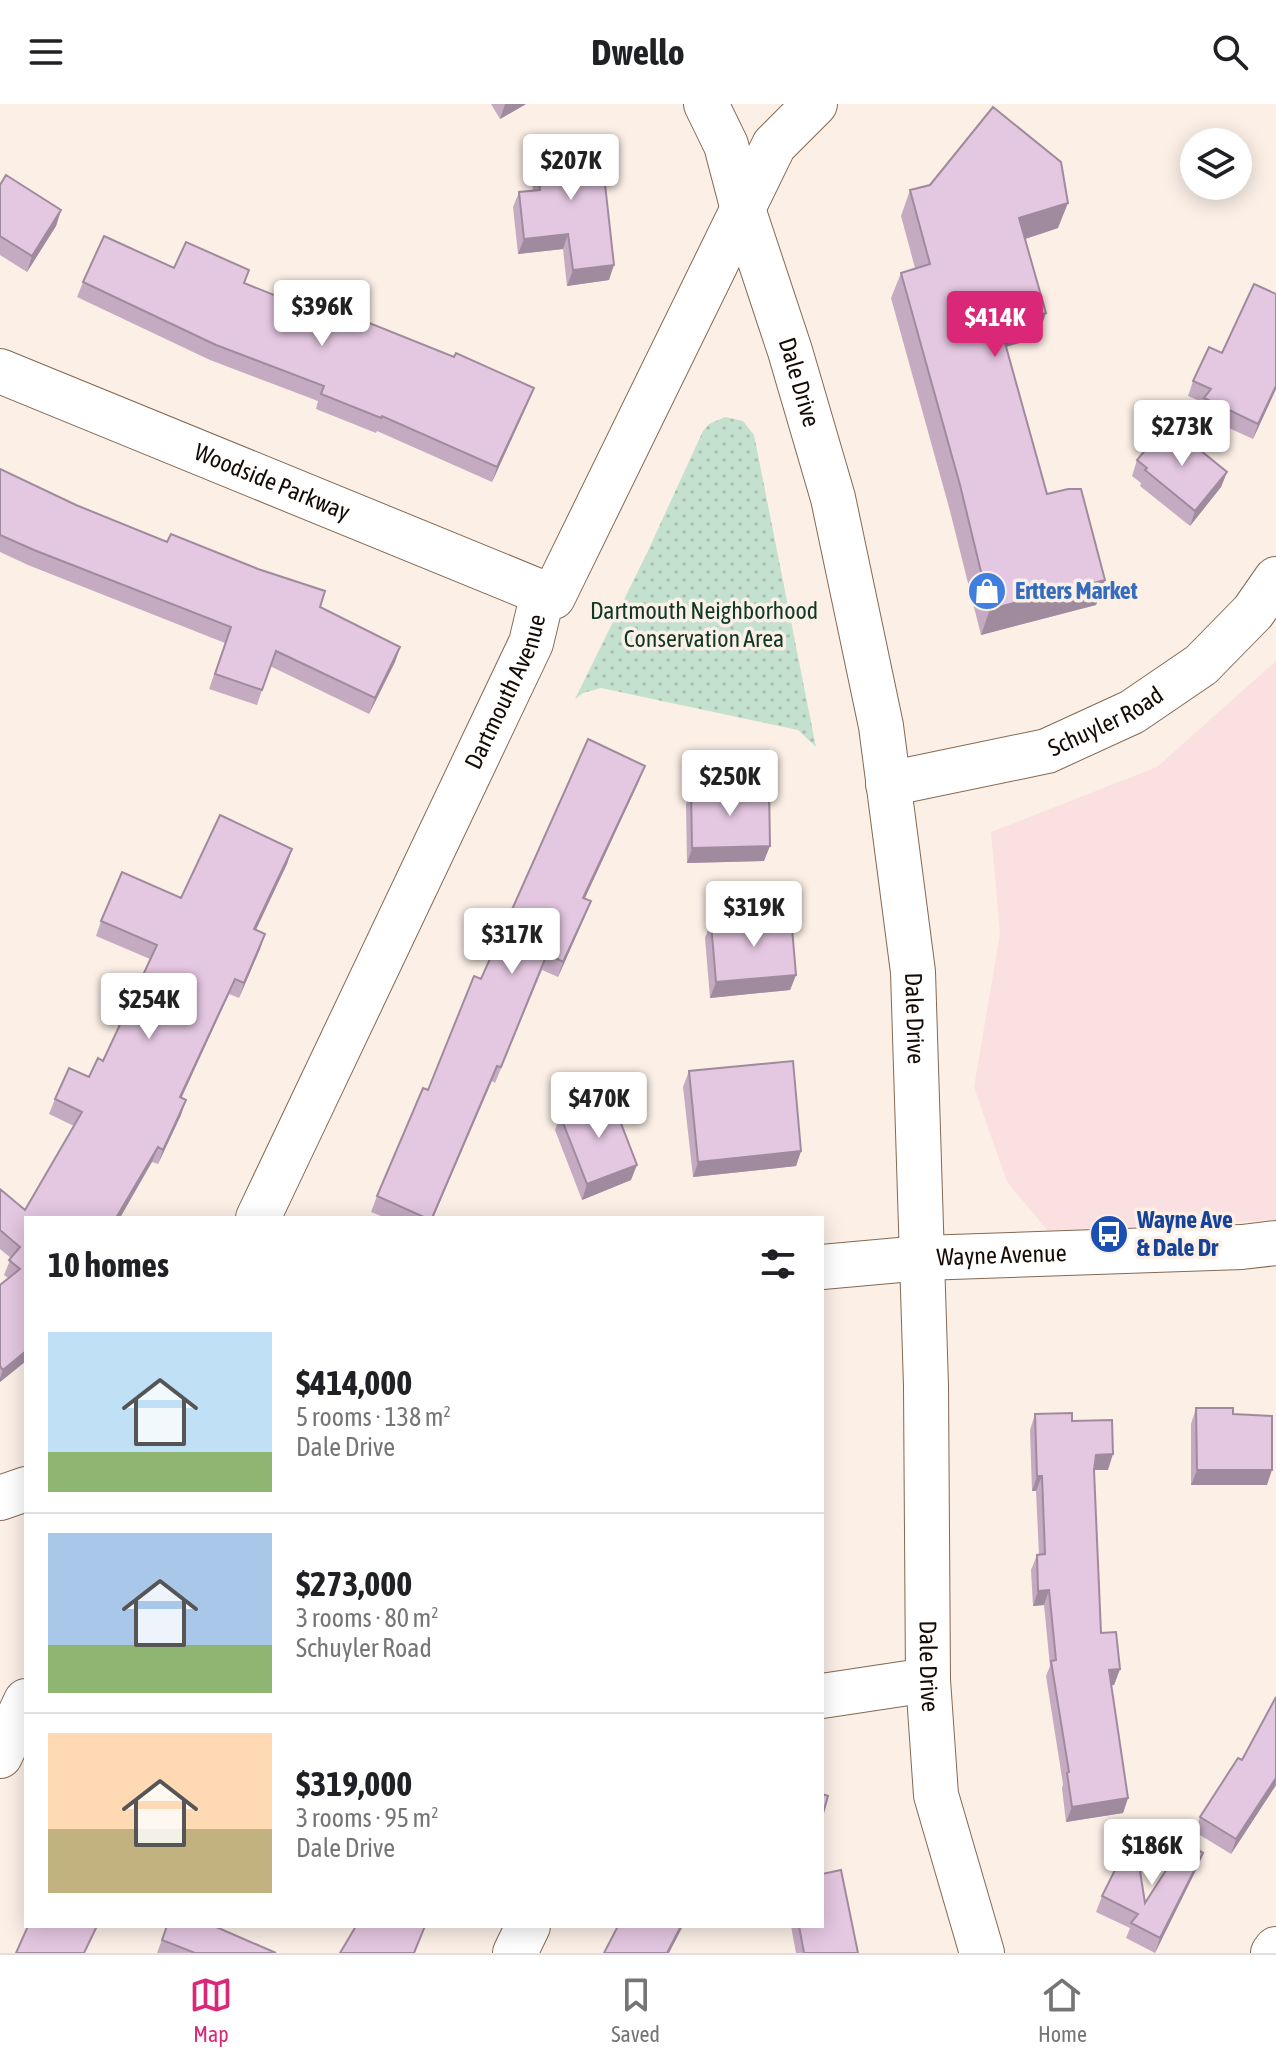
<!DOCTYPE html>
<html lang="en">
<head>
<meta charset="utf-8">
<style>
	:root { --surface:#fff; --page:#f6f6f6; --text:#202124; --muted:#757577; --line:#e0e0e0; --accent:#db2777 }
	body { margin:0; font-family:"Asap Condensed",sans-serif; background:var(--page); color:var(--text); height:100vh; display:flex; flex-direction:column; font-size:30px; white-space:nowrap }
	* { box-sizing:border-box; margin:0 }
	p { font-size:26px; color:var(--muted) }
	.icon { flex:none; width:44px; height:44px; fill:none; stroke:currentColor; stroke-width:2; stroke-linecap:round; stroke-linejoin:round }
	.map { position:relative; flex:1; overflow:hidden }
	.drawer { position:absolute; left:24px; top:1112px; width:800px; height:712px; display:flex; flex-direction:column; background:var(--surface); border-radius:0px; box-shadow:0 4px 20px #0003 }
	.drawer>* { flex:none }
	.tools { position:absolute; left:1180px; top:24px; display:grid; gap:16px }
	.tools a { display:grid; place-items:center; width:72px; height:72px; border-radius:50%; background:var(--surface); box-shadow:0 4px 20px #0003; font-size:40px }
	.price { position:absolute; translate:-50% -68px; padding:0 18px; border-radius:8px; background:#fff; color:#222; font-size:26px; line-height:52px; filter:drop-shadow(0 2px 4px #0008) }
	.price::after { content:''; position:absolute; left:50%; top:48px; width:24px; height:18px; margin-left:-12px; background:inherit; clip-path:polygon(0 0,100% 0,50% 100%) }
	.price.on { background:var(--accent); color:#fff }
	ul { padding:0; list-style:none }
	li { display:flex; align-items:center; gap:24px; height:200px; padding:0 24px }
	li+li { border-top:2px solid var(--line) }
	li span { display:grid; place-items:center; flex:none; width:224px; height:160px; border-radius:0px; color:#555 }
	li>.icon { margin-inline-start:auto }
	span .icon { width:96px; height:96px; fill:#fffc; stroke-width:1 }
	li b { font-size:34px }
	h2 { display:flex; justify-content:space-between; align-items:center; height:96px; padding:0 24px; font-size:34px }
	header { display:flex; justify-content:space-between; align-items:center; height:104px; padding:0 24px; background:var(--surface); font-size:36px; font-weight:700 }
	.tab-bar { display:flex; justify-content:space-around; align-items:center; height:112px; border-top:2px solid var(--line); background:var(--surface); font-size:22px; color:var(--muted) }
	.tab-bar a { display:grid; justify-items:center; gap:4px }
	.tab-bar .on { color:var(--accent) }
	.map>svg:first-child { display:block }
</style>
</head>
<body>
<header><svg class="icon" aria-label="menu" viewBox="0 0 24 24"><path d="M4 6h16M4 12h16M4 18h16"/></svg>Dwello<svg class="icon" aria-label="search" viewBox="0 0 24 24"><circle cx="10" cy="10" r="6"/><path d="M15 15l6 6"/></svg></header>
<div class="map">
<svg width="1276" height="1849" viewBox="0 0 1276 1849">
	<defs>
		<pattern id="green-dots" width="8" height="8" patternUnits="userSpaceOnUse" patternTransform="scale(2)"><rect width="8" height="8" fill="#c4e0cf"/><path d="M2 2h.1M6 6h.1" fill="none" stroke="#a8bfb0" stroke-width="1.8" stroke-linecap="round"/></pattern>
	</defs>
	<rect width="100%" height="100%" fill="#fbefe6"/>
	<path fill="#fbe0e1" d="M1276,557v559l-227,12 -42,-50 -33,-95 26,-153 -9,-102 166,-65z"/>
	<path fill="url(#green-dots)" d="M725,313l18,4 11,14 62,312 -18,-17 -197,-42 -18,5 -8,6 72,-146 56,-122 6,-7z"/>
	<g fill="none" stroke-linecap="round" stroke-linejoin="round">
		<defs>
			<g id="minor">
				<path id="s1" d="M706,0l20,41 16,61 48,145 43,147 48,228 32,246 13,414 2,294 8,115 46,158"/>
				<path id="s2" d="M0,267l543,222"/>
				<path id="s3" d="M888,680l159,-33 85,-39 69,-47 52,-53 23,-33"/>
				<path id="s4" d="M258,1114l273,-575 12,-50 10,4 221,-452 41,-41"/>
				<path id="s5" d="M822,1163l100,-9 320,-11 34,-4"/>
				<path d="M0,1394l26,-9"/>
				<path d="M822,1592l106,-16"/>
				<path d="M0,1652l26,-55"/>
				<path d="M515,1849l13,-27"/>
				<path d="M1273,1849l3,-4"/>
			</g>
		</defs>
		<use href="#minor" stroke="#836954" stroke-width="46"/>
		<use href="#minor" stroke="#fff" stroke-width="44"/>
	</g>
	<path fill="#c4abc2" d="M491,0h35l-26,15z
		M535,43l74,133 -42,6 -4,-37 -45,5 -5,-47 6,-15 14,-1 -3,-29z
		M0,81l61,25 -5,16 -29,46 -27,-17z
		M910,86l148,38 -33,11 21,74 -9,25 -31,9 41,147 58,86 -9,25 -115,30 -31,-124 -59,-213 10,-25 14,-5 -14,-52z
		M174,164l75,2 -5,13 105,42 185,63 -6,15 -36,79 -115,-51 -1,2 -60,-24 2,-8 -108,-41 -133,-63 6,-15z
		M1193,277l83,8 -23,50 -55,-25 4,-12 -14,-6z
		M1137,356l90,12 -6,15 -31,39 -50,-40 1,-3 -9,-7z
		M0,365l76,36 244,102 80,40 -5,15 -26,52 -99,-48 -13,39 -48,-16 16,-46 -197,-78 -28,-13z
		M645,662l-6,15 -54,117v18l-27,61 -16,-7 -47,113 -3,-2 -59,137h-47l-15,-6 6,-16 104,-217z
		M691,685l73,72 -77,2 -1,-59z
		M292,745l-5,15 -31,66 9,4 -5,15 -21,49 -10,-4 -48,103v18l-23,49 -6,-2 -126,56v143l-26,21v-97l8,-7 -4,-3 7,-17 -11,-9v-60l25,21 49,-84 -25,-12 6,-15 34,-22 14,-16 47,-102 -54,-23 5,-15 80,-23z
		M711,819l85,52 -6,15 -80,8 -5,-60z
		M689,967l112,80 -5,15 -103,11 -10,-90z
		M560,1011l71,65 -49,20 -27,-70z
		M1196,1304l37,6 34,71h-76v-61z
		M1035,1310l37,7 36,49h-14l7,163 19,36 -6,16h-3l17,113 -5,15 -57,9 -4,-34 1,-4 -17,-108 4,-10 -6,-61 -11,1 -2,-36 6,-15h2l-3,-64h-4l-2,-61z
		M1242,1656l34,25 -45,69 -36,-22 5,-15z
		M1203,1749l-6,15 -42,85 -29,-15 4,-10 -34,-16 6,-16 43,7z
		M167,1822l109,27h-119z
		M791,1822h31l36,27h-62z"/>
	<path fill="#a08b9e" d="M505,0h21l-26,15z
		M1068,99l-10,25 -48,16 9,-26z
		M61,106l-5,16 -29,46 5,-16z
		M568,130l-5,15 -45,5 6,-15z
		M614,161l-5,15 -42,6 6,-16z
		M1046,209l-9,25 -46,13 9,-26z
		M1276,282v3l-23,50 5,-15z
		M534,284l-6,15 -36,79 5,-15z
		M1227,368l-6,15 -31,39 5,-15z
		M1105,476l-9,25 -115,30 9,-26z
		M400,543l-5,15 -26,52 6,-16z
		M645,662l-6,15 -61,132 5,-15z
		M770,742l-6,15 -77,2 5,-15z
		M292,745l-5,15 -38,80 5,-15z
		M591,797l-6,15 -27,61 5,-15z
		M265,830l-5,15 -21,49 5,-15z
		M796,871l-6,15 -80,8 6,-16z
		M235,875l-6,15 -54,118 5,-15z
		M497,962l-64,152h-1z
		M186,996l-5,15 -23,49 5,-14z
		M158,1043l-6,15 -32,56h-4z
		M801,1047l-5,15 -103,11 5,-15z
		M637,1061l-6,15 -49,20 5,-16z
		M26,1247v10l-26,21v-4l3,-8z
		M1113,1350l-5,16h-18l6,-15z
		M1197,1366h75l-5,15h-76z
		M1037,1372h5l-6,15h-4z
		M1049,1486l-5,15 -11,1 5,-15z
		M1120,1565l-6,16 -10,1 5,-16z
		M1276,1674v7l-45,69 5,-15z
		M1128,1694l-5,15 -57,9 6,-15z
		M1203,1749l-6,15 -42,85 5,-15z
		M681,1822h2l-14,27h-2z"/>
	<path fill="#e4c7e1" stroke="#a08b9e" stroke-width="2" d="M993,3l68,55 7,41 -49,15 27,95 -46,12 47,169 21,-5h13l24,91 -115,29 -30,-124 -59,-212 29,-9 -20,-74 20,-5z
		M600,35l14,126 -41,5 -5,-36 -44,5 -5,-47 21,-2 -5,-43z
		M6,71l55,35 -29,46 -32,-20v-51z
		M104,132l70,32 12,-26 63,28 -5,13 105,42 3,-9 102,41 2,-4 78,35 -37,79 -115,-51 -1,2 -60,-24 3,-8 -108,-41 -133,-63z
		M1254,180l22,10v92l-18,38 -54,-26 7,-9 -18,-8 16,-34 13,6z
		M1179,329l48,39 -32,39 -50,-41 2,-2 -10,-8 19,-23z
		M0,365l76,36 91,37 4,-8 87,35 67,22 -5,16 80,40 -25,51 -99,-47 -14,39 -47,-16 16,-47 -197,-77 -34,-15z
		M588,635l57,27 -62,132 8,3 -28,61 -16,-8 -46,113 -4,-1 -65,152h-6l-49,-22 46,-108 5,2 46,-114 7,3z
		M769,683l1,59 -78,2 -1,-59z
		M220,711l72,34 -38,80 11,5 -21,49 -9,-4 -55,118 6,3 -23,50 -5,-3 -42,71h-90v133l-23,19 -3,-4v-81l20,-16 -11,-9 11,-13 -20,-17v-41l25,21 57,-98 -27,-13 14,-31 20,9 9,-19 5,3 54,-116 -56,-24 21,-49 59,26z
		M791,812l5,59 -80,7 -5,-59z
		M793,957l8,90 -103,11 -9,-91z
		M610,991l27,70 -50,19 -27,-69z
		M1196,1304h37v6l39,2v54h-75z
		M1072,1309v8l40,-1 1,34 -17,1 -2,15 7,163 15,-1 4,37 -11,1 19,128 -56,9 -5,-34 2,-1 -18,-111 5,-1 -7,-70 -11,1 -1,-36 8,-1 -3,-78h-5l-2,-62z
		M1276,1593v81l-40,61 -36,-22 38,-59 4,2z
		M822,1690l6,2 -6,21z
		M1134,1728l11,71 39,-61 19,11 -43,85 -29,-15 7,-9 -36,-18z
		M841,1766l17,83h-54l-5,-27h23v-52z
		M28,1822h69l-13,27h-68z
		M167,1822h47l62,27h-81l-33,-13z
		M356,1822h69l-11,27h-74z
		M618,1822h63l-14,27h-63z"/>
	<defs>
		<symbol id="shop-disc" viewBox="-11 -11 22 22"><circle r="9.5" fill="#3f7fe0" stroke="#fbefe6"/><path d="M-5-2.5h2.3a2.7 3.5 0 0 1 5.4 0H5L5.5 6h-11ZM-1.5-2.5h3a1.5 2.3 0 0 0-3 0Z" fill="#fff"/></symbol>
		<symbol id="bus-disc" viewBox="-11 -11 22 22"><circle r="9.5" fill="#1a4fb4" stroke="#fbefe6"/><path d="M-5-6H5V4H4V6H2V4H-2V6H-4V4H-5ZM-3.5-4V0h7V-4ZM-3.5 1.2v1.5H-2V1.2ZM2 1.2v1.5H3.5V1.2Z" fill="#fff"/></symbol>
	</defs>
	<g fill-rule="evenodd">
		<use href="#shop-disc" x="965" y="465" width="44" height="44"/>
		<use href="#bus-disc" x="1087" y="1108" width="44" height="44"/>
	</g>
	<g text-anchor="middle" stroke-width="7" stroke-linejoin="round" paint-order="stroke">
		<g font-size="24" fill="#150b04" stroke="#fbefe6">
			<text dy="8" stroke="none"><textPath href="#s1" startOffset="294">Dale Drive</textPath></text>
			<text dy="8" stroke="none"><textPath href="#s2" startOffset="294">Woodside Parkway</textPath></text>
			<text dy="8" stroke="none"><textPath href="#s4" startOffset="582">Dartmouth Avenue</textPath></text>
			<text dy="8" stroke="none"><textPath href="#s3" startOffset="228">Schuyler Road</textPath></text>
			<text dy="8" stroke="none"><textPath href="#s1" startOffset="942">Dale Drive</textPath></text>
			<text dy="8" stroke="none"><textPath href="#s5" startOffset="180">Wayne Avenue</textPath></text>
			<text dy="8" stroke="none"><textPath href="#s1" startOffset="1590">Dale Drive</textPath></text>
		</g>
		<g font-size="24" font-weight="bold" fill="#366cbe" stroke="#fbefe6" text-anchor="start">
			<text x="1015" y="495">Ertters Market</text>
		</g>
		<g font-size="24" fill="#0d3825" stroke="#fbefe6">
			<text x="704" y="515">Dartmouth Neighborhood<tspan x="704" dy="28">Conservation Area</tspan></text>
		</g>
		<g font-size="24" font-weight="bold" fill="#164399" stroke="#fbefe6" text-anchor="start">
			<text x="1137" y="1124">Wayne Ave<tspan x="1137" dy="28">&amp; Dale Dr</tspan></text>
		</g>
	</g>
</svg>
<div class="tools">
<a><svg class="icon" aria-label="layers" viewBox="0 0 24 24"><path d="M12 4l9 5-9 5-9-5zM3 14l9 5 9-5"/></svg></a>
</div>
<b class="price" style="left:571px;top:98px">$207K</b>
<b class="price" style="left:322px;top:244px">$396K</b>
<b class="price on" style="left:995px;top:255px">$414K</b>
<b class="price" style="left:1182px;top:364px">$273K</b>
<b class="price" style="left:730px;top:714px">$250K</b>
<b class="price" style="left:754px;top:845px">$319K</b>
<b class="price" style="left:512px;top:872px">$317K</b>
<b class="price" style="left:149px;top:937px">$254K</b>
<b class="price" style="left:599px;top:1036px">$470K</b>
<b class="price" style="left:1152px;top:1783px">$186K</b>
<section class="drawer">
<h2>10 homes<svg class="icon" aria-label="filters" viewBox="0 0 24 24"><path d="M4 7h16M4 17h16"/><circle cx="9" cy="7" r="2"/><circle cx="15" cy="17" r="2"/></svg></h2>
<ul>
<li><span style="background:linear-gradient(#bfe0f5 75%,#8fb573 0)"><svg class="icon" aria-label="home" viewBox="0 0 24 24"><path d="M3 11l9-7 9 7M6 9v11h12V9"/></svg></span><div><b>$414,000</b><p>5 rooms · 138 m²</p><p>Dale Drive</p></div></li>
<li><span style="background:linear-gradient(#a9c7e8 70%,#8fb573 0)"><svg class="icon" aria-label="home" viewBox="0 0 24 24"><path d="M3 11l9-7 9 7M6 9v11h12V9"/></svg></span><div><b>$273,000</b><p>3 rooms · 80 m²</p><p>Schuyler Road</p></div></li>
<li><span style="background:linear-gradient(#ffd9b3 60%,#c2b280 0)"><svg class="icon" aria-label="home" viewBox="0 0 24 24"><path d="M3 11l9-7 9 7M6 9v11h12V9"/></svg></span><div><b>$319,000</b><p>3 rooms · 95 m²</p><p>Dale Drive</p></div></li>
</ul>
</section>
</div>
<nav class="tab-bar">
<a class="on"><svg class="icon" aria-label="map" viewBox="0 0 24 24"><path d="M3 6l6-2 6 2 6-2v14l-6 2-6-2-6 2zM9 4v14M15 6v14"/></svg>Map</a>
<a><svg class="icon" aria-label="saved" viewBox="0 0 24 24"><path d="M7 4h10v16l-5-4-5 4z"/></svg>Saved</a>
<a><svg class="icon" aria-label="home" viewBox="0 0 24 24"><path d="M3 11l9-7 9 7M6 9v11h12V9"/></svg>Home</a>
</nav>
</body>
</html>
